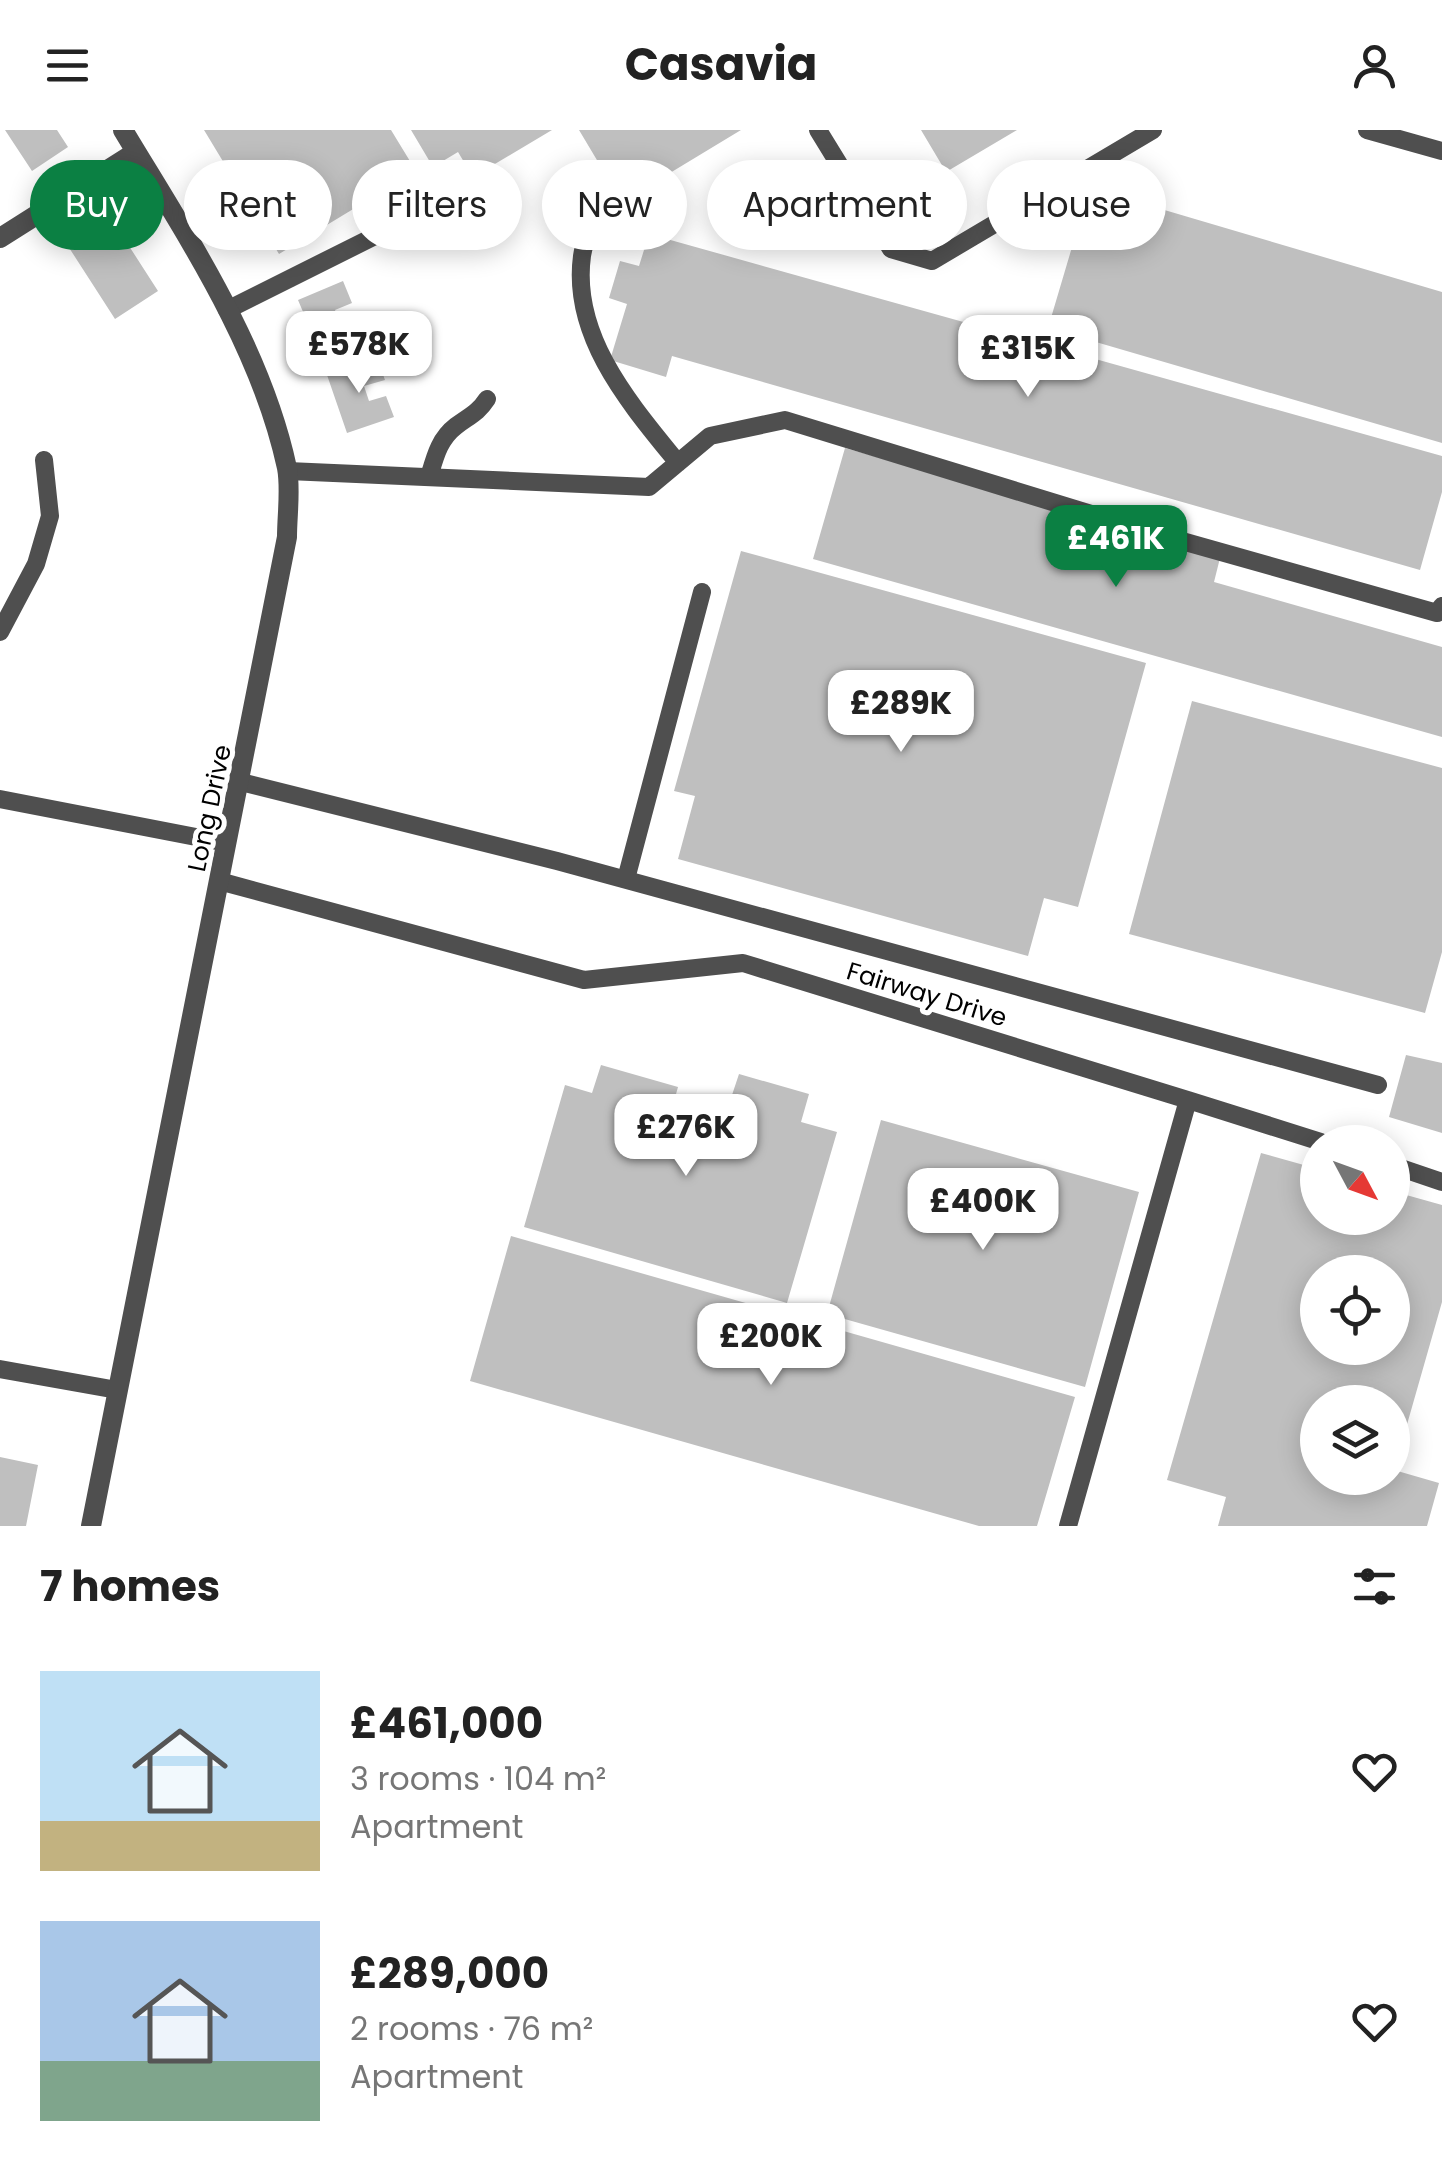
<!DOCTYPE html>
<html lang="en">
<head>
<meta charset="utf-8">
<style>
	:root { --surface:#fff; --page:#f2f2f2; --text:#222; --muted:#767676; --accent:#0b8043 }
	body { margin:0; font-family:Poppins,sans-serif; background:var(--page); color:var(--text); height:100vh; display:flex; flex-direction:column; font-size:38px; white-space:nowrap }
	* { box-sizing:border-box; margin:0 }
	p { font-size:32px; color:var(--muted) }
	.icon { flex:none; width:55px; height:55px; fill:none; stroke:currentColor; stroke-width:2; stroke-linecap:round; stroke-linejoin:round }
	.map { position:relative; height:1396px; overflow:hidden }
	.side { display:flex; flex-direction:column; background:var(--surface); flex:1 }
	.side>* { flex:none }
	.banner { position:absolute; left:30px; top:30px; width:1382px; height:90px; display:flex; gap:20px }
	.needle { width:65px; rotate:131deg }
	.fabs { position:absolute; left:1300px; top:995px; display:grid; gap:20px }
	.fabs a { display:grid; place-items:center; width:110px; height:110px; border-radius:50%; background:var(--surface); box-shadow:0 5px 25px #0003; font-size:50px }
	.price { position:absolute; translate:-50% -85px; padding:0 22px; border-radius:20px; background:#fff; color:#222; font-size:32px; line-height:65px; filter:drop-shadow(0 2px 5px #0008) }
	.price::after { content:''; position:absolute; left:50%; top:60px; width:30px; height:22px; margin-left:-15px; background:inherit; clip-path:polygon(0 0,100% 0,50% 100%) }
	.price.selected { background:var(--accent); color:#fff }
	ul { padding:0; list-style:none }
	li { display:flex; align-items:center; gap:30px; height:250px; padding:0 40px }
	li span { display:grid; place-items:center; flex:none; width:280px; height:200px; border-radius:0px; color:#555 }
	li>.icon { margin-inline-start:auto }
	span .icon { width:120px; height:120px; fill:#fffc; stroke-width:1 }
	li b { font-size:42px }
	h2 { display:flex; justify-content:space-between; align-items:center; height:120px; padding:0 40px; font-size:42px }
	.tag { padding:0 35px; border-radius:45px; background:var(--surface); box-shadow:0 5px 25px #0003; font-size:35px; line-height:90px }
	.tag.selected { background:var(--accent); color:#fff }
	header { display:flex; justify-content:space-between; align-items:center; height:130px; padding:0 40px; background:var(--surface); font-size:45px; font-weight:700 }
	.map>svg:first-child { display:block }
</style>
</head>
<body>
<header><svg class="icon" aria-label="menu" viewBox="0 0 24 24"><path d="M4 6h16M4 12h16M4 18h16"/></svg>Casavia<svg class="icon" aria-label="person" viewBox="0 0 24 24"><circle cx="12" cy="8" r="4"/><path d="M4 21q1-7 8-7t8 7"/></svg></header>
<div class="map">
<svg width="1442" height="1396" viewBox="0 0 1442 1396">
	<rect width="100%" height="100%" fill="#fff"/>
	<path fill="#bfbfbf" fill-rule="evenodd" d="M5,0h52l11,17 -36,24z
		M204,0h187l25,41 -137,83z
		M411,0h141l-79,47 -15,-25 -25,15z
		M579,0h162l-119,72z
		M921,0h96l-71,42z
		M1117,66l325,96v151l-394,-115 35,-118 27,8z
		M100,71l58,90 -43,28 -58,-90z
		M649,104l793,222v36l-22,78 -748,-214 -6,21 -56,-17 17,-56 -18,-6 11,-37 19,5z
		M343,151l9,22 -17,7 7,17 16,-7 8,21 -43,18 -25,-59z
		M377,228l8,22 -21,6 5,15 17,-5 8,21 -47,16 -20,-58z
		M845,318l376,106 -7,28 228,65v90l-629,-178z
		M741,421l405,112 -68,244 -34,-9 -16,58 -350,-97 17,-63 -21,-5z
		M1192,571l250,67v184l-17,61 -296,-79z
		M1406,925l36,8v70l-53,-16z
		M601,935l77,22 -7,25 26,8 7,-26 26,7 9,-27 70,20 -8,28 36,10 -50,171 -263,-76 41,-142 27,8z
		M881,990l258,72 -54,195 -258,-73z
		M1261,1023l57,16v49h74v-27l50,14v97l-48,168 45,13 -12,43h-209l8,-29 -59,-17zM1318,1142h74v76h-74zM1318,1272h74v76h-74z
		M511,1106l564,161 -38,129h-58l-509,-145z
		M0,1327l38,8 -12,61h-26z"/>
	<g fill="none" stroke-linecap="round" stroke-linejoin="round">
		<path stroke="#4f4f4f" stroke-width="18" d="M818,0l73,119 41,12 221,-131
			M1367,0l75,21
			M592,88c-3,13 -8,25 -10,38 -11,81 49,149 96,207
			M227,180l170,-85
			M288,341l361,16 61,-51 75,-16 365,112 287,81 5,-7
			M429,347c6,-20 10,-38 27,-51 13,-10 22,-13 31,-27
			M0,502l36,-68 14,-48 -6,-56
			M241,652l316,79 821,224
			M0,669l227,44
			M626,749l76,-287
			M219,751l365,99 159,-17 445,137 -120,426
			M1188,970l133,42
			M1392,1035l50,17
			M0,1239l117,21"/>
		<path stroke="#4f4f4f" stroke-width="20" d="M0,108l136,-86
			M91,1396l196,-989c0,-22 4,-48 0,-69 -26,-122 -101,-233 -164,-338"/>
	</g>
	<g text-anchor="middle" stroke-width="10" stroke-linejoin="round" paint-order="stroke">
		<g font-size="25" fill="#000" stroke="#fff">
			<text transform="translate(209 678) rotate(-78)" y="9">Long Drive</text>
			<text transform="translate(927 864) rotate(17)" y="9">Fairway Drive</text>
		</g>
	</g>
</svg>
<div class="fabs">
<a><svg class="needle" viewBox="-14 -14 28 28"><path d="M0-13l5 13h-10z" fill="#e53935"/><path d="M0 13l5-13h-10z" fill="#767676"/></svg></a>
<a><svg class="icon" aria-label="locate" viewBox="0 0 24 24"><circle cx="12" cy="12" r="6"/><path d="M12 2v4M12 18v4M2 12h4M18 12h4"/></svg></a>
<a><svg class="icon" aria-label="layers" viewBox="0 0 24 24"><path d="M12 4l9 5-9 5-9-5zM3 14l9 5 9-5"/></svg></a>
</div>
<b class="price" style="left:359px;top:266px">£578K</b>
<b class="price" style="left:1028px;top:270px">£315K</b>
<b class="price selected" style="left:1116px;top:460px">£461K</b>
<b class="price" style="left:901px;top:625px">£289K</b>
<b class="price" style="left:686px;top:1049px">£276K</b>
<b class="price" style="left:983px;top:1123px">£400K</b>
<b class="price" style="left:771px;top:1258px">£200K</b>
<div class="banner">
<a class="tag selected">Buy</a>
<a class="tag">Rent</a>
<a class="tag">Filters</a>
<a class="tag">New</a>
<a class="tag">Apartment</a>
<a class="tag">House</a>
</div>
</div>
<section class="side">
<h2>7 homes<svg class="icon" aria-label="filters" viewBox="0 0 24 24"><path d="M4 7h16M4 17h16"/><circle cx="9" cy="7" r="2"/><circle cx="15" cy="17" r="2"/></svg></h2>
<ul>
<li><span style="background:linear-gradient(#bfe0f5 75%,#c2b280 0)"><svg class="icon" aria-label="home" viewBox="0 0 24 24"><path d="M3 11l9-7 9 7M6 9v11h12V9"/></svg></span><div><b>£461,000</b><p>3 rooms · 104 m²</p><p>Apartment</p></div><svg class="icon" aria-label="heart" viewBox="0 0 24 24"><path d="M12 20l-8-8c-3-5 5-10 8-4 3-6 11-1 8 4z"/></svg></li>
<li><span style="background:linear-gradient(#a9c7e8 70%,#7fa58c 0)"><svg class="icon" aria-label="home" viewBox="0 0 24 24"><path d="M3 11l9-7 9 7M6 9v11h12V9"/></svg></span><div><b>£289,000</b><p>2 rooms · 76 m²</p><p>Apartment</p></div><svg class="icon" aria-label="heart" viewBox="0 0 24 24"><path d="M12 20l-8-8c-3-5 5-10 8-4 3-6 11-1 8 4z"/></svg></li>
</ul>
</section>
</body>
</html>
